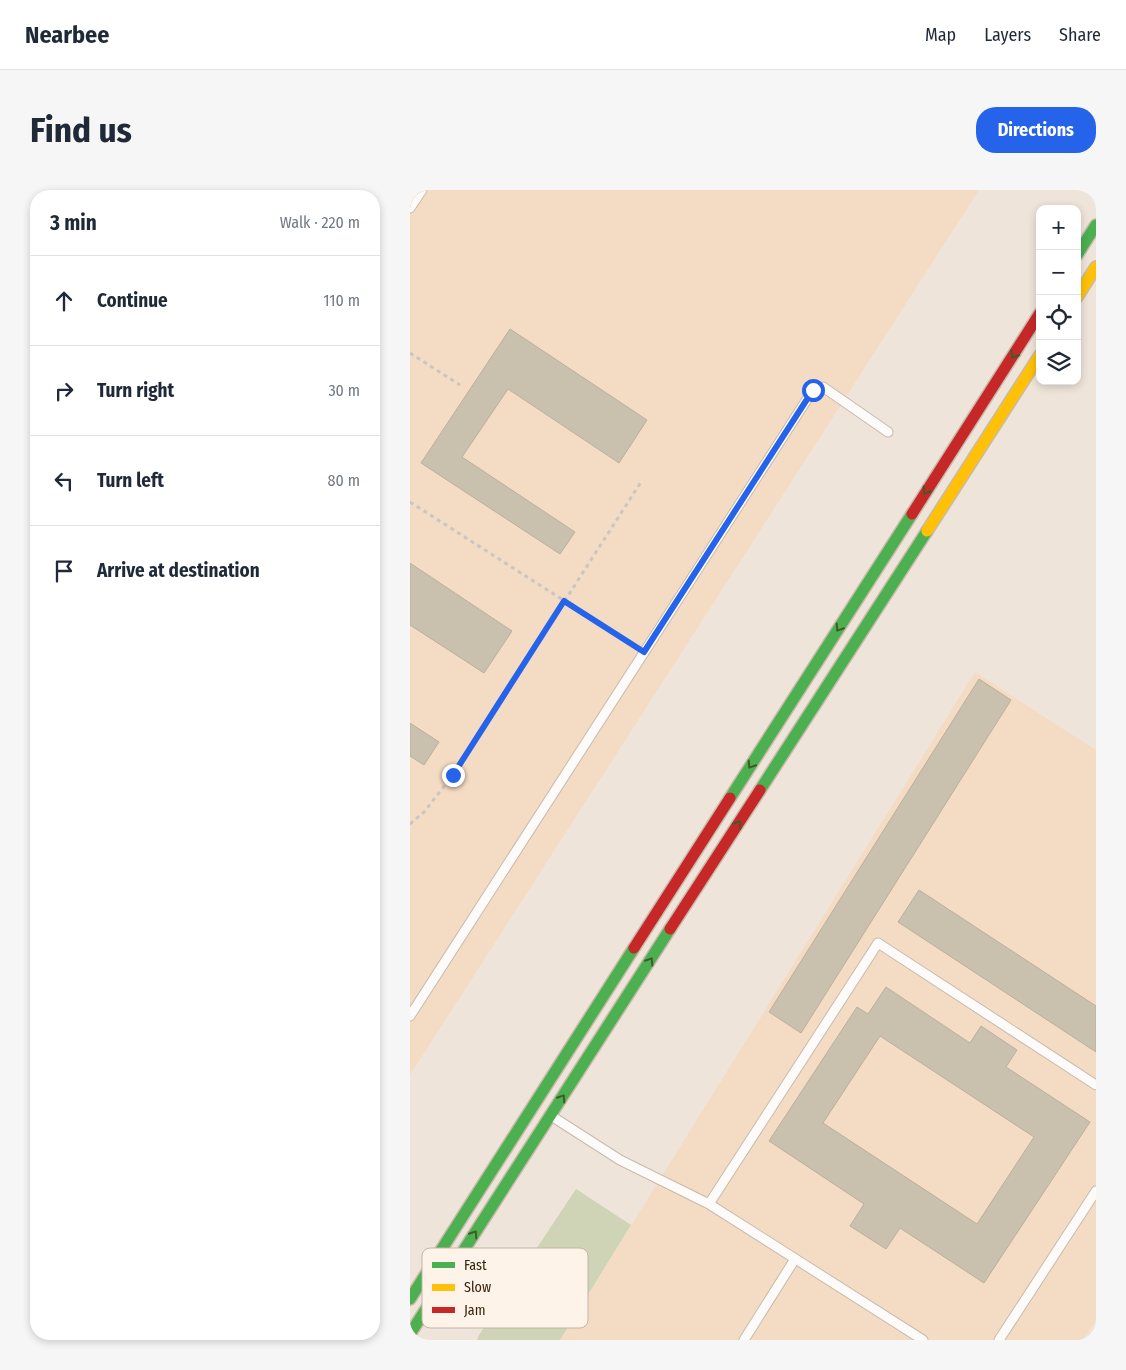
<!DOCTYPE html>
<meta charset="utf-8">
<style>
body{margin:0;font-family:"Fira Sans Condensed",sans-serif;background:#f6f6f7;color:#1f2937}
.controls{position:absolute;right:15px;top:15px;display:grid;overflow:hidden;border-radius:10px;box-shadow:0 2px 8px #0003}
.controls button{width:45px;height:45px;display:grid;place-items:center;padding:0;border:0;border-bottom:1px solid #e0e1e3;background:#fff;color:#1f2937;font:25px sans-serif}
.stop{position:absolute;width:15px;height:15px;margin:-11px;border:4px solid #2563eb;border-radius:50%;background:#fff}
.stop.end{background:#2563eb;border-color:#fff;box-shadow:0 1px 5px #0008}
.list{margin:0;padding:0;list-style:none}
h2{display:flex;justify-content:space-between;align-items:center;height:65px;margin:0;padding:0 20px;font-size:21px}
h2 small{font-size:16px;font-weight:400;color:#747a83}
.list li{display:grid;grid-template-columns:32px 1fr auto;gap:15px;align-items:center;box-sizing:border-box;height:90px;padding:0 20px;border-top:1px solid #e0e1e3}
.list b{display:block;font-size:19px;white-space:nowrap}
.list em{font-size:16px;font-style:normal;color:#747a83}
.icon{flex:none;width:28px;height:28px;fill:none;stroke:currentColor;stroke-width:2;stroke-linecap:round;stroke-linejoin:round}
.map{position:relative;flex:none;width:686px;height:1150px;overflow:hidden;border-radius:20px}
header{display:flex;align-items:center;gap:30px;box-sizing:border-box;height:70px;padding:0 25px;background:#fff;border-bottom:1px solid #e0e1e3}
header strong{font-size:24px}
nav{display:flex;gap:28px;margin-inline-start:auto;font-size:18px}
.intro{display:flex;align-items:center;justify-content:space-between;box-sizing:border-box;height:120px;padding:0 30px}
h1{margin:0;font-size:35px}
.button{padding:12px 22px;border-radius:20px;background:#2563eb;color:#fff;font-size:18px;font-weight:700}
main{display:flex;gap:30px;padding:0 30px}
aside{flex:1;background:#fff;border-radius:20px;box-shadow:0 2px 8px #0003}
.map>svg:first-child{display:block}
.built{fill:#f4dcc4}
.green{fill:#ced4b5}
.building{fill:#cac0ae;stroke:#baaf9e;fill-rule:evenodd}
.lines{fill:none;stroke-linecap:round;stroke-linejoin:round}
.lane-casing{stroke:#c8baab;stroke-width:11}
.fast-casing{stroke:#c8baab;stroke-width:14}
.slow-casing{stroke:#c8baab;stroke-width:14}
.jam-casing{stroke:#c8baab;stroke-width:14}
.path{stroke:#cbc5c0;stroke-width:3;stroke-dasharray:4 4;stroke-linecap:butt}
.lane{stroke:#fdfbf9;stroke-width:9}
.fast{stroke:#4caf50;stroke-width:11}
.slow{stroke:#ffc107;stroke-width:11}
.jam{stroke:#c62828;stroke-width:11}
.oneway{stroke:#3f5b28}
.route{stroke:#2563eb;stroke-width:6}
.key{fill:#fef3e9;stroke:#c2b5a7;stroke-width:1}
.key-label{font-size:14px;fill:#37230e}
</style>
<header>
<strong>Nearbee</strong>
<nav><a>Map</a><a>Layers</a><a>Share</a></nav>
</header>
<div class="intro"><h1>Find us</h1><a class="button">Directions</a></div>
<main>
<aside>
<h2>3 min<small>Walk · 220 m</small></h2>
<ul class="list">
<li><svg class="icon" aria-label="ahead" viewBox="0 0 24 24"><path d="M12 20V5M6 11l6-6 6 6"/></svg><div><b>Continue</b></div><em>110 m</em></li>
<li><svg class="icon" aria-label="right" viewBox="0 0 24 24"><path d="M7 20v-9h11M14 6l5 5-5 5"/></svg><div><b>Turn right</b></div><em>30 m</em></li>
<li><svg class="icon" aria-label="left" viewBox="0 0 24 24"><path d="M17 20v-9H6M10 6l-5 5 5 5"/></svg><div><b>Turn left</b></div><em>80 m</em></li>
<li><svg class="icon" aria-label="arrive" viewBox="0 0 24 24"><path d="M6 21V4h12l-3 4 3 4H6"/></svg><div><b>Arrive at destination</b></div></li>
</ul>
</aside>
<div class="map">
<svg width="686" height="1150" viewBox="0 0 686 1150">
<rect width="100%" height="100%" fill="#efe4d9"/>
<!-- built -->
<path class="built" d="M0 0H569L0 885Z
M565 482 686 560V1131L673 1150H150Z"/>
<!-- green -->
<path class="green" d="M166 999 221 1035 150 1150H67L69 1145Z"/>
<!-- building -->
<path class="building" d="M100 139 237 230 209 273 98 199 52 267 165 342 150 364 11 273Z
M0 373 102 441 74 483 0 435Z
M569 489 601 510 391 843 359 822Z
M0 533 29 552 14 575 0 566Z
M509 700 686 816V862L488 732Z
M476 797 560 853 571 836 607 860 596 877 680 932 574 1093 490 1038 476 1059 440 1036 454 1014 359 951 447 817 458 824ZM470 846 624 947 567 1034 413 933Z"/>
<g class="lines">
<defs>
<path id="lane" d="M0 18 12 0
M0 826 403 200 413 197 478 242
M143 927 210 970 299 1014 513 1150
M299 1014 468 753 686 895
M334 1150 385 1069
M589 1150 686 1001"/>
<path id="fast" d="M667 65 686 35
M350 600 517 341
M320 608 502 324
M0 1109 224 758
M0 1144 260 739"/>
<path id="slow" d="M667 107 686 77
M517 341 630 165"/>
<path id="jam" d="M502 324 630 123
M260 739 350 600
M224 758 320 608"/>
</defs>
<!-- lane casing -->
<use href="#lane" class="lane-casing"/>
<!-- fast casing -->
<use href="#fast" class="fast-casing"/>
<!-- slow casing -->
<use href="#slow" class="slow-casing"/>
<!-- jam casing -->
<use href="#jam" class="jam-casing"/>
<!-- path -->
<path class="path" d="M0 163 50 195
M0 312 225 456
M0 634 14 622 43 585 231 292"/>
<!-- lane -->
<use href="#lane" class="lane"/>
<!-- fast -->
<use href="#fast" class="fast"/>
<!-- slow -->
<use href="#slow" class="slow"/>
<!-- jam -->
<use href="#jam" class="jam"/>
</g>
<!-- one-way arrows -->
<defs><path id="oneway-chevron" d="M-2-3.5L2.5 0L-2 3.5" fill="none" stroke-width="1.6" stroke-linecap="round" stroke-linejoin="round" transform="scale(1.25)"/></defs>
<g class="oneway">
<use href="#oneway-chevron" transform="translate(604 165) rotate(123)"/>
<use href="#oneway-chevron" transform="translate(516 301) rotate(123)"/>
<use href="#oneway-chevron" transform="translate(429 438) rotate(123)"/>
<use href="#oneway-chevron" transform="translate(341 575) rotate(123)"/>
<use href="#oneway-chevron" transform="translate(328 634) rotate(-57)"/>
<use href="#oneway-chevron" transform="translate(240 771) rotate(-57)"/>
<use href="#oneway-chevron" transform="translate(152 908) rotate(-57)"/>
<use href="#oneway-chevron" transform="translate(64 1044) rotate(-57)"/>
</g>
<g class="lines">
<!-- route -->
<path class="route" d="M43 585 154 411 234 462 403 200"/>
</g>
<!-- legend -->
<rect x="12" y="1058" width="166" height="80" rx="8" class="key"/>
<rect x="22" y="1072" width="23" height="6" fill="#4caf50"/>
<rect x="22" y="1094" width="23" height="7" fill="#ffc107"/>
<rect x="22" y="1117" width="23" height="6" fill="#c62828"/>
<g class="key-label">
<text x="54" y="1080">Fast</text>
<text x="54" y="1102">Slow</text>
<text x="54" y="1125">Jam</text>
</g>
</svg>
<div class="controls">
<button>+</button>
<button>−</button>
<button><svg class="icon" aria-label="locate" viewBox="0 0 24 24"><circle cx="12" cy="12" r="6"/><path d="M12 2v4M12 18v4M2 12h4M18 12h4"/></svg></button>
<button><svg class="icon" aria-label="layers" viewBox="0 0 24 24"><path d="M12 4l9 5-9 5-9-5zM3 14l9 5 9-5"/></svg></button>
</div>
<div class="stop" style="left:403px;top:200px"></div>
<div class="stop end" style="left:43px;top:585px"></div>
</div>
</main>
